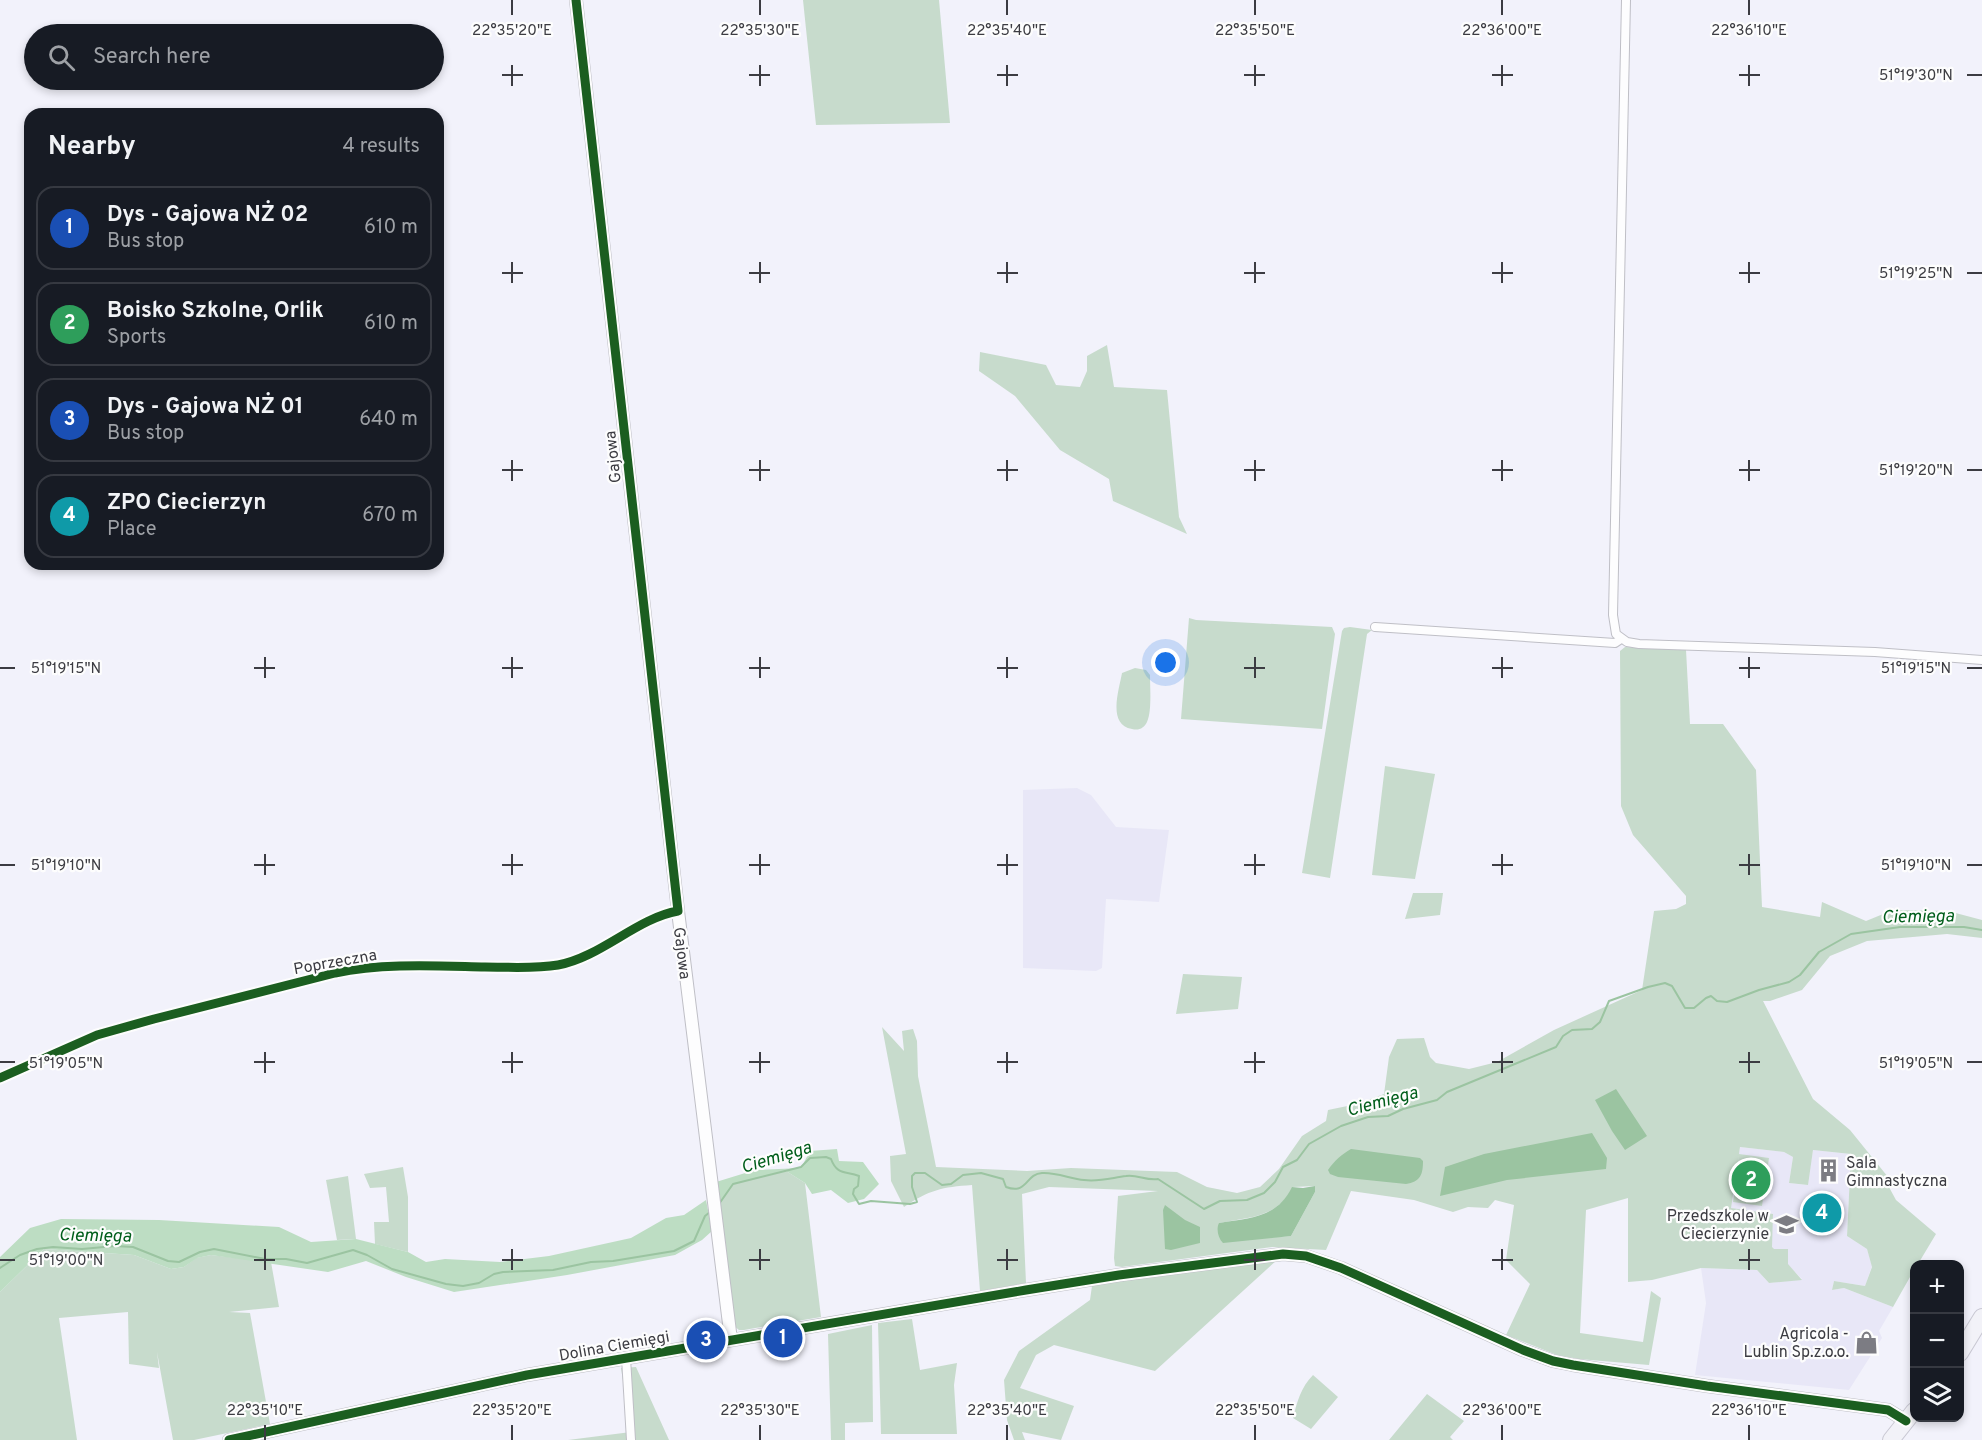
<!DOCTYPE html>
<meta charset="utf-8">
<style>
body{margin:0;font-family:Overpass,sans-serif;background:#242831;color:#f1f3f6}
.controls{position:absolute;right:18px;bottom:18px;display:grid;overflow:hidden;border-radius:12px;box-shadow:0 3px 9px #0003}
.controls button{width:54px;height:54px;display:grid;place-items:center;padding:0;border:0;border-bottom:2px solid #363941;background:#171b24;color:#f1f3f6;font:30px sans-serif}
.you{position:absolute;left:1166px;top:663px;width:21px;height:21px;margin:-15px;border:4px solid #fff;border-radius:50%;background:#1a73e8;box-shadow:0 0 0 9px #1a73e833}
.badge{display:grid;place-items:center;width:39px;height:39px;border-radius:50%;background:#7c7c83;color:#fff;font-size:20px;font-weight:700}
.pin{position:absolute;translate:-50% -50%;border:3px solid #fff;box-shadow:0 2px 6px #0006}
.list{margin:0;padding:0;list-style:none}
h2{display:flex;justify-content:space-between;align-items:center;height:78px;margin:0;padding:0 24px;font-size:26px}
h2 small{font-size:20px;font-weight:400;color:#9ea1a6}
.list li{display:grid;grid-template-columns:39px 1fr auto;gap:18px;align-items:center;box-sizing:border-box;height:84px;margin:0 12px 12px;padding:0 12px;border:2px solid #363941;border-radius:18px}
.list b{display:block;font-size:22px;white-space:nowrap}
.list p{margin:0;font-size:20px;white-space:nowrap;color:#9ea1a6}
.list em{font-size:20px;font-style:normal;color:#9ea1a6}
.icon{flex:none;width:33px;height:33px;fill:none;stroke:currentColor;stroke-width:2;stroke-linecap:round;stroke-linejoin:round}
.map{position:relative;flex:none;width:1982px;height:1440px;overflow:hidden}
.search{position:absolute;background:#171b24;box-shadow:0 3px 9px #0003;left:24px;top:24px;width:420px;height:66px;display:flex;align-items:center;gap:15px;box-sizing:border-box;padding:0 21px;border-radius:33px;color:#9ea1a6;font-size:22px}
.panel{position:absolute;background:#171b24;box-shadow:0 3px 9px #0003;left:24px;top:108px;width:420px;height:462px;border-radius:18px}
.map>svg:first-child{display:block}
.built{fill:#e8e7f7}
.green{fill:#c7dbcc;fill-rule:evenodd}
.forest{fill:#bdddc3}
.water{fill:#9bc4a1}
.lines{fill:none;stroke-linecap:round;stroke-linejoin:round}
.stream{stroke:#9bc4a1;stroke-width:2}
.street-casing{stroke:#bfbfc6;stroke-width:10}
.secondary-casing{stroke:#bfbfc6;stroke-width:14}
.highway-casing{stroke:#c9c8d3;stroke-width:18}
.street{stroke:#fdfdfe;stroke-width:8}
.secondary{stroke:#fdfdfe;stroke-width:12}
.highway{stroke:#f2f2f8;stroke-width:16}
.cycleway-casing{stroke:#fdfdfd;stroke-width:13}
.cycleway{stroke:#1b5e20;stroke-width:9}
.ticks{fill:none;stroke:#3c3c42;stroke-width:2}
.labels{text-anchor:middle;stroke-width:4.5;stroke-linejoin:round;paint-order:stroke}
.street-label{font-size:16px;fill:#3c3c42;stroke:#fdfdfd}
.poi-label{font-size:16px;fill:#3c3c42;stroke:#fdfdfd;text-anchor:end}
.water-label{font-size:18px;font-style:italic;fill:#015e1b;stroke:#fdfdfd}
.ticks-label{font-size:15px;text-anchor:middle;fill:#3c3c42;stroke:#fdfdfd;stroke-width:4.5;stroke-linejoin:round;paint-order:stroke}
</style>
<div class="map">
<svg width="1982" height="1440" viewBox="0 0 1982 1440">
<rect width="100%" height="100%" fill="#f2f2fb"/>
<!-- built -->
<path class="built" d="M1077 788 1091 795 1116 827 1169 830 1159 902 1106 899 1102 968 1096 971 1023 968V790Z
M1740 1147 1784 1152 1793 1157 1789 1183 1807 1185 1813 1150 1851 1154 1847 1236 1867 1249 1872 1266 1865 1286 1834 1281 1832 1290 1844 1288 1893 1307 1879 1331 1882 1338 1849 1390 1695 1375 1706 1303 1701 1268 1757 1270 1769 1283 1802 1279 1730 1208Z"/>
<!-- green -->
<path class="green" d="M803 0H939L950 123 816 125Z
M1107 345 1114 387 1167 390 1179 517 1187 534 1113 501 1109 479 1060 450 1015 396 979 371 980 352 1046 365 1056 385 1080 387 1087 371V356Z
M1189 618 1196 620 1332 627 1335 634 1322 729 1181 719Z
M1350 627 1372 630 1367 634 1330 878 1302 873 1342 631 1344 628Z
M1625 647 1686 650 1690 724H1723L1756 770 1762 907 1820 917 1822 902 1866 921 1893 910 1948 911 1982 920V938L1947 934 1867 941 1830 956 1802 990 1770 1001H1763L1813 1099 1850 1130 1888 1177 1890 1189 1896 1200 1936 1234 1918 1264H1914V1270L1893 1307 1844 1288 1832 1290 1834 1281 1865 1286 1872 1267 1867 1249 1847 1236 1851 1154 1813 1150 1808 1185 1789 1183 1793 1157 1784 1152 1740 1147 1739 1154 1769 1158 1762 1206 1733 1202 1739 1155 1731 1208 1773 1214 1772 1247 1774 1249H1788V1264L1802 1280 1769 1283 1757 1270 1701 1268 1652 1280 1628 1282V1198L1586 1210 1580 1333 1643 1342 1651 1291 1661 1298 1649 1365 1579 1359 1557 1355 1506 1335 1530 1284 1506 1260 1514 1205 1495 1200 1488 1208 1468 1207 1453 1212 1414 1200 1351 1191 1326 1250 1272 1247 1122 1267 1115 1266 1114 1258 1118 1196 1158 1191 1049 1187 1022 1194 1026 1283 980 1291 972 1185C942 1187 929 1190 904 1207L891 1181 890 1156 906 1154 882 1027 904 1051 902 1031 913 1029 917 1041 918 1076 936 1167 1027 1171 1071 1168 1177 1172 1207 1187 1237 1193 1260 1187 1279 1169 1302 1136 1326 1121 1328 1110 1357 1104 1384 1094 1389 1057 1397 1039 1424 1038 1430 1057 1436 1063 1469 1069 1497 1062 1554 1030 1642 990 1654 911 1676 909 1686 904V896L1633 835 1621 806 1620 651ZM1315 1186V1192L1291 1236 1265 1238 1219 1223C1250 1217 1277 1218 1293 1187Z
M1135 668 1146 670 1150 675C1150 687 1152 711 1147 722 1144 728 1139 731 1132 729 1107 725 1119 690 1122 673Z
M1385 766 1435 774 1415 879 1372 875Z
M1413 893H1443L1440 915 1405 919Z
M1183 974 1242 977 1238 1009 1176 1014Z
M403 1167 408 1197V1252L375 1244 374 1222H389L386 1187 370 1188 364 1174Z
M786 1171 805 1183 821 1317 744 1330H739L733 1325 720 1203 733 1184Z
M348 1176 356 1239 337 1240 326 1180Z
M44 1249 134 1255 171 1269 184 1267 196 1258 211 1255 271 1262 279 1307 229 1312 250 1313 270 1424 194 1440H173L157 1352 159 1368 129 1364 128 1312 59 1318 77 1440H0V1292Z
M1277 1260 1155 1371 1054 1345 1036 1355 1020 1388 1074 1406 1061 1440 1022 1432 1025 1440H1014L1007 1420 1004 1380 1019 1351 1090 1300 1092 1286 1113 1281Z
M912 1319 920 1370 957 1363 954 1385 957 1434H881L878 1323Z
M872 1325 873 1422 845 1423V1440H831L828 1334Z
M636 1367 669 1440H568L631 1432 621 1368Z
M1313 1375 1338 1397 1311 1429 1293 1418C1297 1402 1301 1387 1313 1375Z
M1427 1394 1464 1421 1450 1437 1453 1440H1389Z"/>
<!-- forest -->
<path class="forest" d="M837 1149 839 1161 863 1162 879 1184 864 1199 848 1203 831 1190 812 1194 805 1183 786 1171 733 1184 720 1203 716 1182 755 1170 801 1168 810 1151Z
M706 1200 712 1231 702 1240 675 1255 567 1275 454 1292 406 1277 366 1261 328 1272 211 1255 197 1258 184 1267 171 1269 134 1255 44 1249 0 1292V1257L30 1228 61 1219 159 1220 279 1227 311 1242 356 1239 408 1252 426 1262 445 1259 500 1262 549 1256 631 1238 666 1218 684 1215Z"/>
<!-- water -->
<path class="water" d="M1616 1089 1647 1136 1625 1150 1612 1131 1595 1100Z
M1592 1133 1607 1158 1606 1169 1507 1180 1440 1196 1445 1167 1484 1154Z
M1351 1149 1420 1158 1423 1161C1423 1175 1420 1182 1406 1184L1338 1177 1330 1174 1328 1170C1334 1161 1342 1154 1351 1149Z
M1315 1186V1192L1291 1236 1223 1243C1218 1238 1216 1229 1219 1223 1250 1218 1277 1218 1292 1187L1303 1188Z
M1165 1205 1185 1220 1200 1227V1243L1171 1250 1165 1249 1163 1210Z"/>
<g class="lines">
<!-- stream -->
<path class="stream" d="M719 1204 733 1184 801 1167 810 1158 826 1157 831 1159C837 1175 845 1171 859 1176L858 1186 854 1189 853 1194 859 1204 871 1201 910 1204 917 1202 912 1187V1176L915 1173H925L942 1185 951 1184 963 1175 981 1173 1003 1179 1006 1187C1028 1195 1025 1174 1042 1173 1056 1172 1071 1179 1084 1180 1099 1182 1111 1178 1126 1176 1137 1174 1146 1181 1158 1179L1204 1209 1220 1201 1247 1200 1264 1193 1275 1182 1283 1167 1297 1160 1309 1144 1341 1126 1368 1117 1388 1116 1403 1109 1437 1100 1447 1092 1556 1047 1563 1036 1572 1030 1592 1029 1600 1022 1609 1001 1648 987 1665 983 1672 986 1685 1008H1694L1706 998 1711 996 1717 1001 1727 1002 1759 990 1789 982 1800 975 1819 952 1851 934 1900 927H1964L1982 930
M0 1268 20 1255 37 1249 53 1247 82 1249 115 1246 133 1247 168 1261 179 1262 200 1252 214 1249 265 1259H286L307 1263 353 1250 367 1255 392 1269 446 1284 463 1286 479 1283 494 1274 503 1272 553 1270 591 1262 613 1261 674 1251 694 1241 705 1216 710 1212"/>
<defs>
<path id="street" d="M1626 0 1613 615 1616 634 1627 642 1639 644 1875 652 1982 660
M1375 627 1615 643 1621 639
M0 1078 97 1035 154 1019 335 973C384 963 435 966 485 967 509 967 534 969 558 965 601 957 637 918 678 911
M626 1358 631 1440"/>
<path id="secondary" d="M576 0 678 911 731 1340
M229 1440 527 1375 1026 1290 1119 1275 1283 1254 1306 1256 1341 1268 1523 1350 1553 1361 1573 1365 1707 1386 1888 1410 1906 1421"/>
<path id="highway" d="M1960 1353 1982 1317
M1891 1440 1914 1411"/>
</defs>
<!-- street casing -->
<use href="#street" class="street-casing"/>
<!-- secondary casing -->
<use href="#secondary" class="secondary-casing"/>
<!-- highway casing -->
<use href="#highway" class="highway-casing"/>
<!-- street -->
<use href="#street" class="street"/>
<!-- secondary -->
<use href="#secondary" class="secondary"/>
<!-- highway -->
<use href="#highway" class="highway"/>
<defs>
<path id="cycleway" d="M0 1078 97 1035 154 1019 335 973C384 963 435 966 485 967 509 967 534 969 558 965 601 957 637 918 678 911L576 0
M229 1440 527 1375 1026 1290 1119 1275 1283 1254 1306 1256 1341 1268 1523 1350 1553 1361 1573 1365 1707 1386 1888 1410 1906 1421"/>
</defs>
<!-- cycleway casing -->
<use href="#cycleway" class="cycleway-casing"/>
<!-- cycleway -->
<use href="#cycleway" class="cycleway"/>
</g>
<!-- ticks -->
<path class="ticks" d="M512 0V15M760 0V15M1007 0V15M1255 0V15M1502 0V15M1749 0V15M512 65V86M760 65V86M1007 65V86M1255 65V86M1502 65V86M1749 65V86M502 75H523M749 75H770M997 75H1018M1244 75H1265M1492 75H1513M1739 75H1760M1967 75H1982M512 262V283M760 262V283M1007 262V283M1255 262V283M1502 262V283M1749 262V283M502 273H523M749 273H770M997 273H1018M1244 273H1265M1492 273H1513M1739 273H1760M1967 273H1982M512 460V481M760 460V481M1007 460V481M1255 460V481M1502 460V481M1749 460V481M502 470H523M749 470H770M997 470H1018M1244 470H1265M1492 470H1513M1739 470H1760M1967 470H1982M265 657V678M512 657V678M760 657V678M1007 657V678M1255 657V678M1502 657V678M1749 657V678M0 668H15M254 668H275M502 668H523M749 668H770M997 668H1018M1244 668H1265M1492 668H1513M1739 668H1760M1967 668H1982M265 854V875M512 854V875M760 854V875M1007 854V875M1255 854V875M1502 854V875M1749 854V875M0 865H15M254 865H275M502 865H523M749 865H770M997 865H1018M1244 865H1265M1492 865H1513M1739 865H1760M1967 865H1982M265 1052V1073M512 1052V1073M760 1052V1073M1007 1052V1073M1255 1052V1073M1502 1052V1073M1749 1052V1073M0 1062H15M254 1062H275M502 1062H523M749 1062H770M997 1062H1018M1244 1062H1265M1492 1062H1513M1739 1062H1760M1967 1062H1982M265 1249V1270M512 1249V1270M760 1249V1270M1007 1249V1270M1255 1249V1270M1502 1249V1270M1749 1249V1270M0 1260H15M254 1260H275M502 1260H523M749 1260H770M997 1260H1018M1244 1260H1265M1492 1260H1513M1739 1260H1760M265 1425V1440M512 1425V1440M760 1425V1440M1007 1425V1440M1255 1425V1440M1502 1425V1440M1749 1425V1440"/>
<!-- icons -->
<defs>
<symbol id="building-bare" viewBox="-9 -9 18 18"><path d="M-4-6H4V6H1V3H-1V6H-4ZM-2.5-4.3h1.7v1.8h-1.7ZM.8-4.3h1.7v1.8H.8ZM-2.5-1h1.7V.8h-1.7ZM.8-1h1.7V.8H.8Z" fill="#7c7c83" stroke="#fdfdfd" stroke-width="2.5" paint-order="stroke"/></symbol>
<symbol id="school-bare" viewBox="-9 -9 18 18"><path d="M0-5L7-2L0 1L-7-2ZM-4 1L0 2.5L4 1V4Q0 6-4 4Z" fill="#7c7c83" stroke="#fdfdfd" stroke-width="2.5" paint-order="stroke"/></symbol>
<symbol id="shop-bare" viewBox="-9 -9 18 18"><path d="M-5-2.5h2.3a2.7 3.5 0 0 1 5.4 0H5L5.5 6h-11ZM-1.5-2.5h3a1.5 2.3 0 0 0-3 0Z" fill="#7c7c83" stroke="#fdfdfd" stroke-width="2.5" paint-order="stroke"/></symbol>
</defs>
<g fill-rule="evenodd">
<use href="#building-bare" x="1812" y="1154" width="33" height="33"/>
<use href="#school-bare" x="1770" y="1208" width="33" height="33"/>
<use href="#shop-bare" x="1850" y="1326" width="33" height="33"/>
</g>
<g class="labels">
<!-- street labels -->
<g class="street-label">
<text transform="translate(612 457) rotate(-96)" y="6">Gajowa</text>
<text transform="translate(683 953) rotate(83)" y="6">Gajowa</text>
<text transform="translate(335 961) rotate(-10)" y="6">Poprzeczna</text>
<text transform="translate(614 1345) rotate(-10)" y="6">Dolina Ciemięgi</text>
</g>
<!-- poi labels -->
<g class="poi-label">
<text x="1846" y="1168" text-anchor="start">Sala<tspan x="1846" dy="18">Gimnastyczna</tspan></text>
<text x="1769" y="1221">Przedszkole w<tspan x="1769" dy="18">Ciecierzynie</tspan></text>
<text x="1849" y="1339">Agricola -<tspan x="1849" dy="18">Lublin Sp.z.o.o.</tspan></text>
</g>
<!-- water labels -->
<g class="water-label">
<text transform="translate(1918 916) rotate(-1)" y="6">Ciemięga</text>
<text transform="translate(1382 1101) rotate(-15)" y="6">Ciemięga</text>
<text transform="translate(776 1157) rotate(-17)" y="6">Ciemięga</text>
<text transform="translate(95 1235) rotate(1)" y="6">Ciemięga</text>
</g>
</g>
<g class="ticks-label">
<text x="512" y="35">22°35'20"E</text>
<text x="760" y="35">22°35'30"E</text>
<text x="1007" y="35">22°35'40"E</text>
<text x="1255" y="35">22°35'50"E</text>
<text x="1502" y="35">22°36'00"E</text>
<text x="1749" y="35">22°36'10"E</text>
<text x="1916" y="80">51°19'30"N</text>
<text x="1916" y="278">51°19'25"N</text>
<text x="1916" y="475">51°19'20"N</text>
<text x="66" y="673">51°19'15"N</text>
<text x="1916" y="673">51°19'15"N</text>
<text x="66" y="870">51°19'10"N</text>
<text x="1916" y="870">51°19'10"N</text>
<text x="66" y="1068">51°19'05"N</text>
<text x="1916" y="1068">51°19'05"N</text>
<text x="66" y="1265">51°19'00"N</text>
<text x="265" y="1415">22°35'10"E</text>
<text x="512" y="1415">22°35'20"E</text>
<text x="760" y="1415">22°35'30"E</text>
<text x="1007" y="1415">22°35'40"E</text>
<text x="1255" y="1415">22°35'50"E</text>
<text x="1502" y="1415">22°36'00"E</text>
<text x="1749" y="1415">22°36'10"E</text>
</g>
</svg>
<div class="controls">
<button>+</button>
<button>−</button>
<button><svg class="icon" aria-label="layers" viewBox="0 0 24 24"><path d="M12 4l9 5-9 5-9-5zM3 14l9 5 9-5"/></svg></button>
</div>
<div class="you"></div>
<div class="pin badge" style="left:783px;top:1338px;background:#1a4fb4">1</div>
<div class="pin badge" style="left:1751px;top:1180px;background:#2e9e5b">2</div>
<div class="pin badge" style="left:706px;top:1340px;background:#1a4fb4">3</div>
<div class="pin badge" style="left:1822px;top:1213px;background:#0f9aa8">4</div>
<div class="search"><svg class="icon" aria-label="search" viewBox="0 0 24 24"><circle cx="10" cy="10" r="6"/><path d="M15 15l6 6"/></svg>Search here</div>
<section class="panel">
<h2>Nearby<small>4 results</small></h2>
<ul class="list">
<li><span class="badge" style="background:#1a4fb4">1</span><div><b>Dys - Gajowa NŻ 02</b><p>Bus stop</p></div><em>610 m</em></li>
<li><span class="badge" style="background:#2e9e5b">2</span><div><b>Boisko Szkolne, Orlik</b><p>Sports</p></div><em>610 m</em></li>
<li><span class="badge" style="background:#1a4fb4">3</span><div><b>Dys - Gajowa NŻ 01</b><p>Bus stop</p></div><em>640 m</em></li>
<li><span class="badge" style="background:#0f9aa8">4</span><div><b>ZPO Ciecierzyn</b><p>Place</p></div><em>670 m</em></li>
</ul>
</section>
</div>
